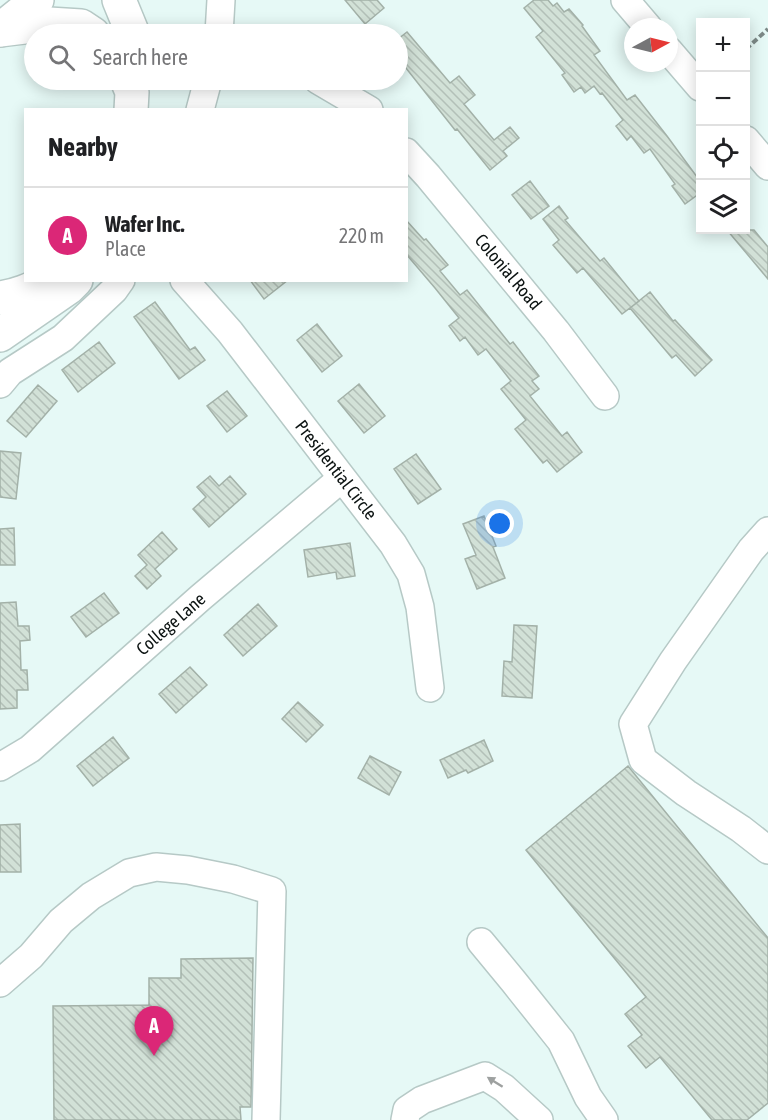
<!DOCTYPE html>
<meta charset="utf-8">
<style>
body{margin:0;font-family:"Asap Condensed",sans-serif;background:#f2f2f2;color:#202124}
.controls{position:absolute;right:18px;top:18px;display:grid;overflow:hidden;border-radius:0px;box-shadow:0 3px 15px #0003}
.controls button{width:54px;height:54px;display:grid;place-items:center;padding:0;border:0;border-bottom:2px solid #e0e0e0;background:#fff;color:#202124;font:30px sans-serif}
.compass{position:absolute;left:624px;top:18px;width:54px;height:54px;border-radius:50%;background:#fff;box-shadow:0 3px 15px #0003;rotate:83deg}
.you{position:absolute;left:500px;top:524px;width:21px;height:21px;margin:-15px;border:4px solid #fff;border-radius:50%;background:#1a73e8;box-shadow:0 0 0 9px #1a73e833}
.badge{display:grid;place-items:center;width:39px;height:39px;border-radius:50%;background:#db2777;color:#fff;font-size:20px;font-weight:700}
.pin{position:absolute;translate:-50% -50px;filter:drop-shadow(0 2px 3px #0008)}
.pin::after{content:'';position:absolute;top:32px;width:21px;height:18px;background:inherit;clip-path:polygon(0 0,100% 0,50% 100%)}
.list{margin:0;padding:0;list-style:none}
h2{display:flex;justify-content:space-between;align-items:center;height:78px;margin:0;padding:0 24px;font-size:26px}
h2 small{font-size:20px;font-weight:400;color:#757577}
.list li{display:grid;grid-template-columns:39px 1fr auto;gap:18px;align-items:center;box-sizing:border-box;height:96px;padding:0 24px;border-top:2px solid #e0e0e0}
.list b{display:block;font-size:22px;white-space:nowrap}
.list p{margin:0;font-size:20px;white-space:nowrap;color:#757577}
.list em{font-size:20px;font-style:normal;color:#757577}
.icon{flex:none;width:33px;height:33px;fill:none;stroke:currentColor;stroke-width:2;stroke-linecap:round;stroke-linejoin:round}
.map{position:relative;flex:none;width:768px;height:1120px;overflow:hidden}
.search{position:absolute;background:#fff;box-shadow:0 3px 15px #0003;left:24px;top:24px;width:384px;height:66px;display:flex;align-items:center;gap:15px;box-sizing:border-box;padding:0 21px;border-radius:33px;color:#757577;font-size:22px}
.panel{position:absolute;background:#fff;box-shadow:0 3px 15px #0003;left:24px;top:108px;width:384px;height:174px;border-radius:0px}
.map>svg:first-child{display:block}
.building{fill:url(#building-back-hatch);stroke:#a3b1a8;stroke-width:1.5}
.lines{fill:none;stroke-linecap:round;stroke-linejoin:round}
.minor-casing{stroke:#b6c9c6;stroke-width:30}
.major-casing{stroke:#b6c9c6;stroke-width:36}
.highway-casing{stroke:#b6c9c6;stroke-width:36}
.path{stroke:#7c8987;stroke-width:4;stroke-dasharray:6 3;stroke-linecap:butt}
.minor{stroke:#fff;stroke-width:27}
.major{stroke:#fff;stroke-width:33}
.highway{stroke:#fff;stroke-width:33}
.oneway{fill:#9ea1a0}
.labels{text-anchor:middle;stroke-width:4.5;stroke-linejoin:round;paint-order:stroke}
.street-label{font-size:18px;fill:#0c1312;stroke:#fff}
</style>
<div class="map">
<svg width="768" height="1120" viewBox="0 0 768 1120">
<defs>
<pattern id="building-back-hatch" width="6" height="6" patternUnits="userSpaceOnUse" patternTransform="scale(1.5)"><rect width="6" height="6" fill="#d2e1d7"/><path d="M-1 5l2 2M0 0l6 6M5-1l2 2" fill="none" stroke="#b3c0b8"/></pattern>
</defs>
<rect width="100%" height="100%" fill="#e6f9f6"/>
<!-- building -->
<path class="building" d="M345 0H377L384 8 365 24Z
M534 0H548L553 6 557 3 564 12 569 9 583 25 582 26 600 51 594 55 627 100 635 95 667 136 700 181V193L685 204 672 186 675 184 650 149 644 153 631 136 627 140 616 126 623 120 602 93 600 94 594 86 585 93 581 87 574 92 562 75 565 73 536 37 543 31 524 8Z
M407 32 450 83 459 76 475 95 464 104 494 140 510 127 519 138 503 151 507 156 490 170 457 129 455 130 398 58V39Z
M530 181 549 206 531 219 512 195Z
M559 206 568 218 565 220 600 261 604 258 639 301 622 314 583 268 577 273 553 245 559 240 543 219Z
M406 220 424 240 426 239 448 265 440 271 460 295 467 290 510 344 513 342 539 376 532 381 539 389 530 396 562 436 567 432 582 452 557 472 547 460 543 463 515 429 526 420 501 389 511 381 486 349 478 355 465 337 460 341 449 326 459 318 435 288 406 254Z
M727 230H754L768 247V279Z
M250 280H288L264 299Z
M650 292 673 321 675 320 712 360 695 376 676 355 672 358 630 308Z
M155 302 190 350 195 347 205 360 179 379 134 317Z
M317 324 342 356 322 372 297 340Z
M99 342 115 363 78 392 62 370Z
M359 384 385 416 364 433 338 401Z
M38 385 57 401 26 437 7 421Z
M227 391 247 416 227 432 207 406Z
M0 451 21 453 16 499 0 497Z
M416 454 441 489 418 504 394 469Z
M210 476 219 486 230 476 246 494 209 527 193 509 206 497 197 487Z
M484 516 496 546 493 547 505 578 477 589 465 559 476 555 463 524Z
M14 528 15 565H0V529Z
M162 532 177 549 155 569 161 576 147 589 135 576 147 565 138 555Z
M350 543 355 576 337 579 336 572 308 577 304 550Z
M104 593 119 613 86 637 71 617Z
M16 602 18 626H29L30 640 20 641 21 670H27L28 690H17V708L0 709V603Z
M258 604 277 626 243 656 224 635Z
M514 625 537 626 532 698 502 696 504 661 512 662Z
M190 667 207 685 176 713 159 694Z
M298 702 323 725 306 742 282 719Z
M113 737 129 758 93 786 77 766Z
M484 740 493 761 468 773 466 770 448 778 440 760Z
M370 756 401 772 389 795 358 778Z
M628 766 768 938V1103L747 1120H712L660 1057 646 1068 628 1046 642 1035 625 1014 646 997 526 850Z
M20 824 21 872H0V825Z
M253 958 251 1107H240L241 1120H54L53 1006 149 1005V978H181V959Z"/>
<g class="lines">
<defs>
<path id="minor" d="M625 0 648 27
M219 34 221 0
M669 51 700 87
M318 80 369 110
M200 110 208 80
M746 140 768 166
M406 152 428 176 556 331 605 396
M184 280 230 332 393 544 411 574 420 607 430 688
M0 384 10 372 63 338 114 290 121 280
M768 531 751 550 673 661 633 724 643 760 686 793 741 829 768 850
M0 767 30 749 200 598 342 478
M481 942 514 982 561 1041 588 1097 604 1120
M0 983 31 956 61 921 91 896 129 873 156 867 188 870 233 879 272 891 266 1120
M405 1120 407 1110 422 1100 485 1076 504 1088 539 1120"/>
<path id="major" d="M0 30 37 0"/>
<path id="highway" d="M119 0 133 34
M0 30 49 24 81 26 93 34
M127 80 132 92 131 110
M0 298C14 296 34 290 45 280
M0 335 68 288 76 280"/>
</defs>
<!-- minor casing -->
<use href="#minor" class="minor-casing"/>
<!-- major casing -->
<use href="#major" class="major-casing"/>
<!-- highway casing -->
<use href="#highway" class="highway-casing"/>
<!-- path -->
<path class="path" d="M746 49 768 29"/>
<!-- minor -->
<use href="#minor" class="minor"/>
<!-- major -->
<use href="#major" class="major"/>
<!-- highway -->
<use href="#highway" class="highway"/>
</g>
<!-- one-way arrows -->
<defs><path id="oneway-solid" d="M-6-.8H1V-3.2L6.5 0L1 3.2V.8H-6Z" transform="scale(1.5)"/></defs>
<use class="oneway" href="#oneway-solid" transform="translate(495 1082) rotate(-148)"/>
<g class="labels">
<!-- street labels -->
<g class="street-label">
<text transform="translate(508 272) rotate(50)" y="6">Colonial Road</text>
<text transform="translate(336 470) rotate(52)" y="6">Presidential Circle</text>
<text transform="translate(171 624) rotate(-41)" y="6">College Lane</text>
</g>
</g>
</svg>
<div class="controls">
<button>+</button>
<button>−</button>
<button><svg class="icon" aria-label="locate" viewBox="0 0 24 24"><circle cx="12" cy="12" r="6"/><path d="M12 2v4M12 18v4M2 12h4M18 12h4"/></svg></button>
<button><svg class="icon" aria-label="layers" viewBox="0 0 24 24"><path d="M12 4l9 5-9 5-9-5zM3 14l9 5 9-5"/></svg></button>
</div>
<svg class="compass" viewBox="-18 -18 36 36"><path d="M0-13l5 13h-10z" fill="#e53935"/><path d="M0 13l5-13h-10z" fill="#757577"/></svg>
<div class="you"></div>
<div class="pin badge" style="left:154px;top:1056px">A</div>
<div class="search"><svg class="icon" aria-label="search" viewBox="0 0 24 24"><circle cx="10" cy="10" r="6"/><path d="M15 15l6 6"/></svg>Search here</div>
<section class="panel">
<h2>Nearby<small></small></h2>
<ul class="list">
<li><span class="badge">A</span><div><b>Wafer Inc.</b><p>Place</p></div><em>220 m</em></li>
</ul>
</section>
</div>
